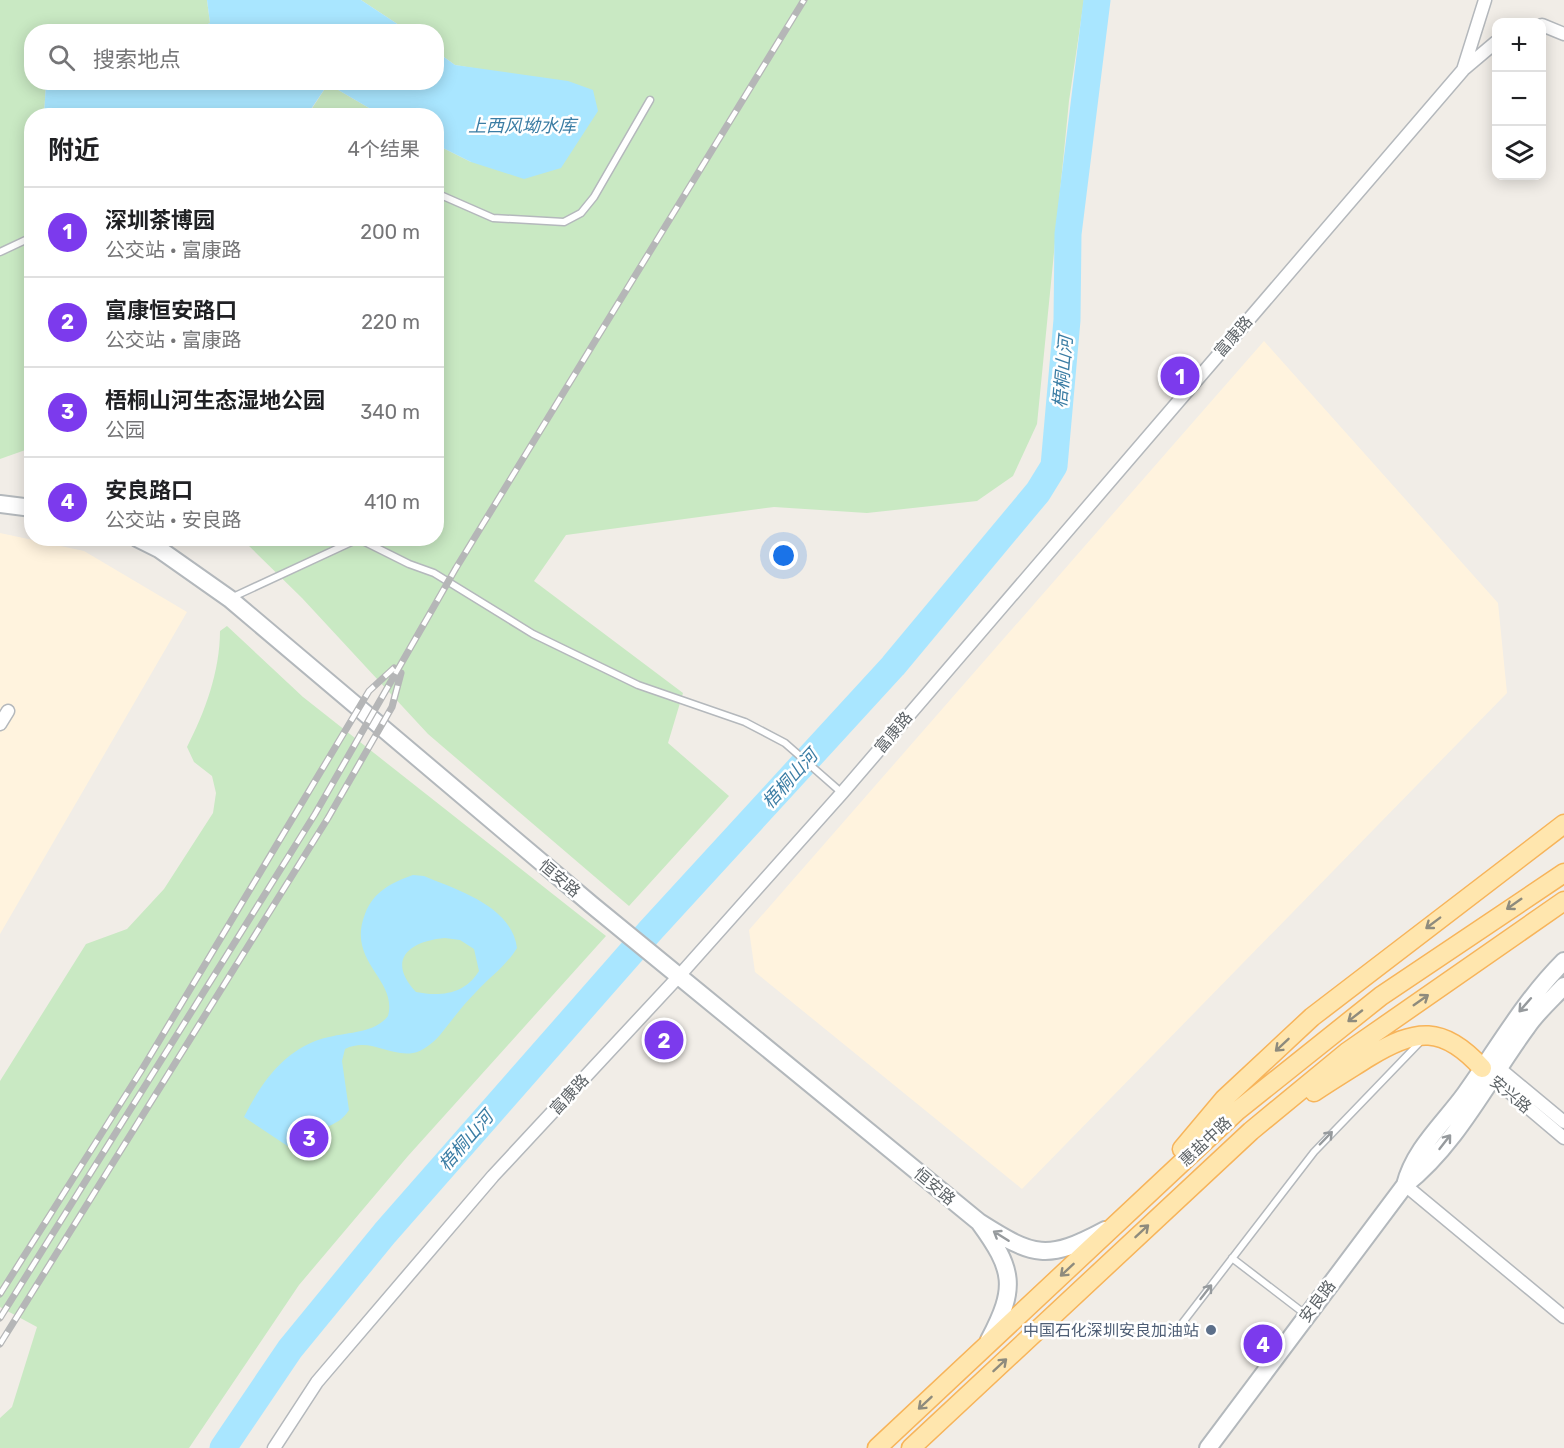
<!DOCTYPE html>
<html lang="zh">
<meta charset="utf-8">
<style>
body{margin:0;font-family:Rubik,"Noto Sans SC",sans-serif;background:#f6f6f6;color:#202124}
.controls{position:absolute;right:18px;top:18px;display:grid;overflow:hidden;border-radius:12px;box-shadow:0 3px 15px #0003}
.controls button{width:54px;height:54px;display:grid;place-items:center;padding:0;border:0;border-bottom:2px solid #e0e0e0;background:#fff;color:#202124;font:30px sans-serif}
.you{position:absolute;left:784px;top:556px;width:21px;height:21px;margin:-15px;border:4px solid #fff;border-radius:50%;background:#1a73e8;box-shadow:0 0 0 9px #1a73e833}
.badge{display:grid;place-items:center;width:39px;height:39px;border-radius:50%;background:#7c3aed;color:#fff;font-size:20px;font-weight:700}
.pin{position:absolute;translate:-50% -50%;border:3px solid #fff;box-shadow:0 2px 6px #0006}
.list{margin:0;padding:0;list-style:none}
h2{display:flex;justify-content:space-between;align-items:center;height:78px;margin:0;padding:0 24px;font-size:26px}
h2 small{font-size:20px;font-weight:400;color:#757577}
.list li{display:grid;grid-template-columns:39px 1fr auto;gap:18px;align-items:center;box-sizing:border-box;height:90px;padding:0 24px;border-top:2px solid #e0e0e0}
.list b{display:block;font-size:22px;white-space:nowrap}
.list p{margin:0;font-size:20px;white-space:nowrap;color:#757577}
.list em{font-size:20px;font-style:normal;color:#757577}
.icon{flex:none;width:33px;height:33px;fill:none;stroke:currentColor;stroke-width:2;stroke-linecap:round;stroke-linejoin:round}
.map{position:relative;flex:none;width:1564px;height:1448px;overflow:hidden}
.search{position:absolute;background:#fff;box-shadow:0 3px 15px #0003;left:24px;top:24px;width:420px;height:66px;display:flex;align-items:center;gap:15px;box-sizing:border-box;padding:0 21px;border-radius:24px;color:#757577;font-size:22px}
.panel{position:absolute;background:#fff;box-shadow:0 3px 15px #0003;left:24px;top:108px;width:420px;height:438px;border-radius:24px}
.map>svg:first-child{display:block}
.commercial{fill:#fff3de}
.green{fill:#c9e9c3}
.water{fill:#a9e6ff;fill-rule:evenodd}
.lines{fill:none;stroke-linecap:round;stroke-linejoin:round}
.river{stroke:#a9e6ff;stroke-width:27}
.lane-casing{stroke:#b4b8bc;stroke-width:9}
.street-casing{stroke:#b4b8bc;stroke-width:15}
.secondary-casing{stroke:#b3b8bc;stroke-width:20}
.primary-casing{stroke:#f7b45a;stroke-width:21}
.lane{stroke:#fff;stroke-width:6}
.street{stroke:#fff;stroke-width:12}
.secondary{stroke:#fff;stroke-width:16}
.primary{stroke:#ffe6ae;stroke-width:18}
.rail-casing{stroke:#b5b6b7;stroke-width:7}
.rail{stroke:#fff;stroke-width:4.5;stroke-dasharray:14;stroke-linecap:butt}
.oneway{stroke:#8e8b7d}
.oneway2{stroke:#969a9d}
.service-dot{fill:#5c6f8a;stroke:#fff;stroke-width:2}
.labels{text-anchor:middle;stroke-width:5;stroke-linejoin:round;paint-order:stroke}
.street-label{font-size:16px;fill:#5e6468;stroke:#fff}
.service-label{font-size:16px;fill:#4e5e75;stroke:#fff;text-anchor:end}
.water-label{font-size:18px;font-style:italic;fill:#3b7da4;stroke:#fff}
</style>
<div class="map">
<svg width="1564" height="1448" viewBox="0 0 1564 1448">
<rect width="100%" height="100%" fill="#f1ede7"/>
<!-- commercial -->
<path class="commercial" d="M1264 341 1498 603 1507 693 1022 1189 755 972 749 930Z
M0 533 84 551 187 612 0 934Z"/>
<!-- green -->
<path class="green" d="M0 0H207L210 23 192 32H106L99 29 32 32V82L46 83 44 115 32 116 31 448 0 459Z
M361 0H1084L1069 101 1037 424 1013 476 977 501 867 513 774 507 566 535 534 581 683 693 668 743 729 796 629 906 428 734 302 598 249 546 233 539 436 538 437 145 471 162 507 74 455 65 437 52 436 32 408 31Z
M328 84 381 115 307 116Z
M227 626 303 697 606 936 408 1156 299 1285 189 1448H0V1418L12 1407 37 1327 0 1307V1081L86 944 127 929 164 889 213 813 216 793 212 776 194 762 187 747C205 712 220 671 220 631Z"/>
<!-- water -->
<path class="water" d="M207 0H361L408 31H192L210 23Z
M437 52 455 65 568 81 593 90 598 111 561 168 524 179 471 162 437 145 436 116 381 115 328 84 307 115H44L46 83 436 82Z
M413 875 424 876C457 890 512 906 517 948 506 966 490 977 476 992 463 1005 452 1020 440 1035 434 1042 422 1052 413 1053 389 1057 370 1037 345 1049L342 1061 349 1110C342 1121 336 1122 326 1128 314 1137 313 1148 298 1153L244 1117C262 1081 287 1046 329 1037 349 1032 375 1033 388 1016 398 979 346 962 365 914 374 891 391 883 413 875ZM445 938 460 940 474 949 479 971C465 994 441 997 416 992 386 960 409 941 445 938Z"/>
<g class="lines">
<!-- river -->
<path class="river" d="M223 1448 290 1349 385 1233 650 931 893 666 1038 492 1054 466 1067 320 1068 234 1097 0"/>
<defs>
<path id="lane" d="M436 193 493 218 564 222 581 213 594 197 650 100
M0 252 32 237
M357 538 409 564 434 573 533 634 638 685 745 722 785 743 842 793
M233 597 358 539
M1232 1258 1305 1314
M1047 1328 1177 1330 1314 1152 1421 1041"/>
<path id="street" d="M1542 25 1564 34
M1464 69 1496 42
M0 724 8 711
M1492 1067 1499 1068 1564 1122
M1487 1073 1564 1138
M1405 1185 1564 1317
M274 1448 317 1382 493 1176 679 976 842 793 1463 70 1485 0"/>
<path id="secondary" d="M0 504 32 508
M137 538 159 549 230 599 592 905 979 1222
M1405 1185C1414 1149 1444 1123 1465 1094 1498 1048 1524 1001 1564 961
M989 1340C1017 1287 1014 1270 979 1222 1034 1257 1047 1261 1105 1230
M1208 1448 1405 1185C1457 1144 1488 1080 1527 1027 1537 1012 1552 999 1564 986"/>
<path id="primary" d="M1314 1092C1332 1080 1350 1069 1369 1057 1416 1028 1443 1025 1482 1068
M1182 1149 1224 1099 1312 1017 1564 824
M877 1448 1237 1111 1381 996 1564 873
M911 1448 1251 1131 1347 1052 1564 901"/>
</defs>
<!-- lane casing -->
<use href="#lane" class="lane-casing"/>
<!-- street casing -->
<use href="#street" class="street-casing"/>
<!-- secondary casing -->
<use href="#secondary" class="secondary-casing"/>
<!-- primary casing -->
<use href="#primary" class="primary-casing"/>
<!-- lane -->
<use href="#lane" class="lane"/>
<!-- street -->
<use href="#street" class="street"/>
<!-- secondary -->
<use href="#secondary" class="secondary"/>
<!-- primary -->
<use href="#primary" class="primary"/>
<defs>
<path id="rail" d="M0 1294 141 1071 369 691 394 668
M0 1318 315 814 456 568 804 0
M0 1344 328 818 392 707 401 673"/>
</defs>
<!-- rail casing -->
<use href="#rail" class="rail-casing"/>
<!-- rail -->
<use href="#rail" class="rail"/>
</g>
<!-- one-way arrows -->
<defs><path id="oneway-shaft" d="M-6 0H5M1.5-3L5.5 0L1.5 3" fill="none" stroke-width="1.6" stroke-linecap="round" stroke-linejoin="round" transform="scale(1.5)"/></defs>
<g class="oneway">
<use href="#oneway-shaft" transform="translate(1514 904) rotate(145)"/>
<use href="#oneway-shaft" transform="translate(1433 923) rotate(143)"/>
<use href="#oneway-shaft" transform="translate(1421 1000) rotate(-35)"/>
<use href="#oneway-shaft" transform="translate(1355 1016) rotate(142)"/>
<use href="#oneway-shaft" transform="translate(1282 1045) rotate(137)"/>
<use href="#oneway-shaft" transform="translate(1142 1231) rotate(-43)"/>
<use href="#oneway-shaft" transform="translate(1067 1270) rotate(137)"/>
<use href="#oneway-shaft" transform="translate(1000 1365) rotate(-43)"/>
<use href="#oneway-shaft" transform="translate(925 1403) rotate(137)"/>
</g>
<g class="oneway2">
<use href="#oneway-shaft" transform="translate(1525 1005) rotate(131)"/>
<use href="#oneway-shaft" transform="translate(1326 1138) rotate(-46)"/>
<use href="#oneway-shaft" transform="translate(1445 1142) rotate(-52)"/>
<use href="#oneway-shaft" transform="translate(1001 1236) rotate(-148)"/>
<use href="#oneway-shaft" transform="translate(1206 1292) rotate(-52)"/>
</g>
<!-- markers -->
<circle class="service-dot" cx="1211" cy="1330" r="6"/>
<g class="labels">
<!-- street labels -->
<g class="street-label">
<text transform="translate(1233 336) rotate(-49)" y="6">富康路</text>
<text transform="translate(893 732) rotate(-50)" y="6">富康路</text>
<text transform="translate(560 878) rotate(40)" y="6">恒安路</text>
<text transform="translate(569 1094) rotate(-47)" y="6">富康路</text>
<text transform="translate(1511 1094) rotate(40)" y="6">安兴路</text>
<text transform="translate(1205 1141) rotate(-43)" y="6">惠盐中路</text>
<text transform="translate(935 1186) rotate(40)" y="6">恒安路</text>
<text transform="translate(1317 1301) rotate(-53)" y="6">安良路</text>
</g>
<!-- service labels -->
<g class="service-label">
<text x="1199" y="1336">中国石化深圳安良加油站</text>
</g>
<!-- water labels -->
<g class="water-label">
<text x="522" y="132">上西风坳水库</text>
<text transform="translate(1063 372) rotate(-85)" y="6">梧桐山河</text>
<text transform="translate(790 779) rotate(-48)" y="6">梧桐山河</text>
<text transform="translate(466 1141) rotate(-49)" y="6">梧桐山河</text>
</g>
</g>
</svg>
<div class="controls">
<button>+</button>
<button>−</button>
<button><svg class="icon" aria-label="layers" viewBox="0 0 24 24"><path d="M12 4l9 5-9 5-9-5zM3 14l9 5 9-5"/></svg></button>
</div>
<div class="you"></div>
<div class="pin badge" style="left:1180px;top:376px">1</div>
<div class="pin badge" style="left:664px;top:1040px">2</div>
<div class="pin badge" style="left:309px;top:1138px">3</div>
<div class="pin badge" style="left:1263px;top:1344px">4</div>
<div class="search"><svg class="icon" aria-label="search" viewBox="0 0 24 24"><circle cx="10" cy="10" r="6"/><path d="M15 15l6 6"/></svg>搜索地点</div>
<section class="panel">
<h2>附近<small>4个结果</small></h2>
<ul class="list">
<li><span class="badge">1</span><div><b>深圳茶博园</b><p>公交站 · 富康路</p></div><em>200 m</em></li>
<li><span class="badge">2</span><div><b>富康恒安路口</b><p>公交站 · 富康路</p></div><em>220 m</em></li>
<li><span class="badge">3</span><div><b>梧桐山河生态湿地公园</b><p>公园</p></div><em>340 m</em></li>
<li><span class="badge">4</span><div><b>安良路口</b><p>公交站 · 安良路</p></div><em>410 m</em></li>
</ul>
</section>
</div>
